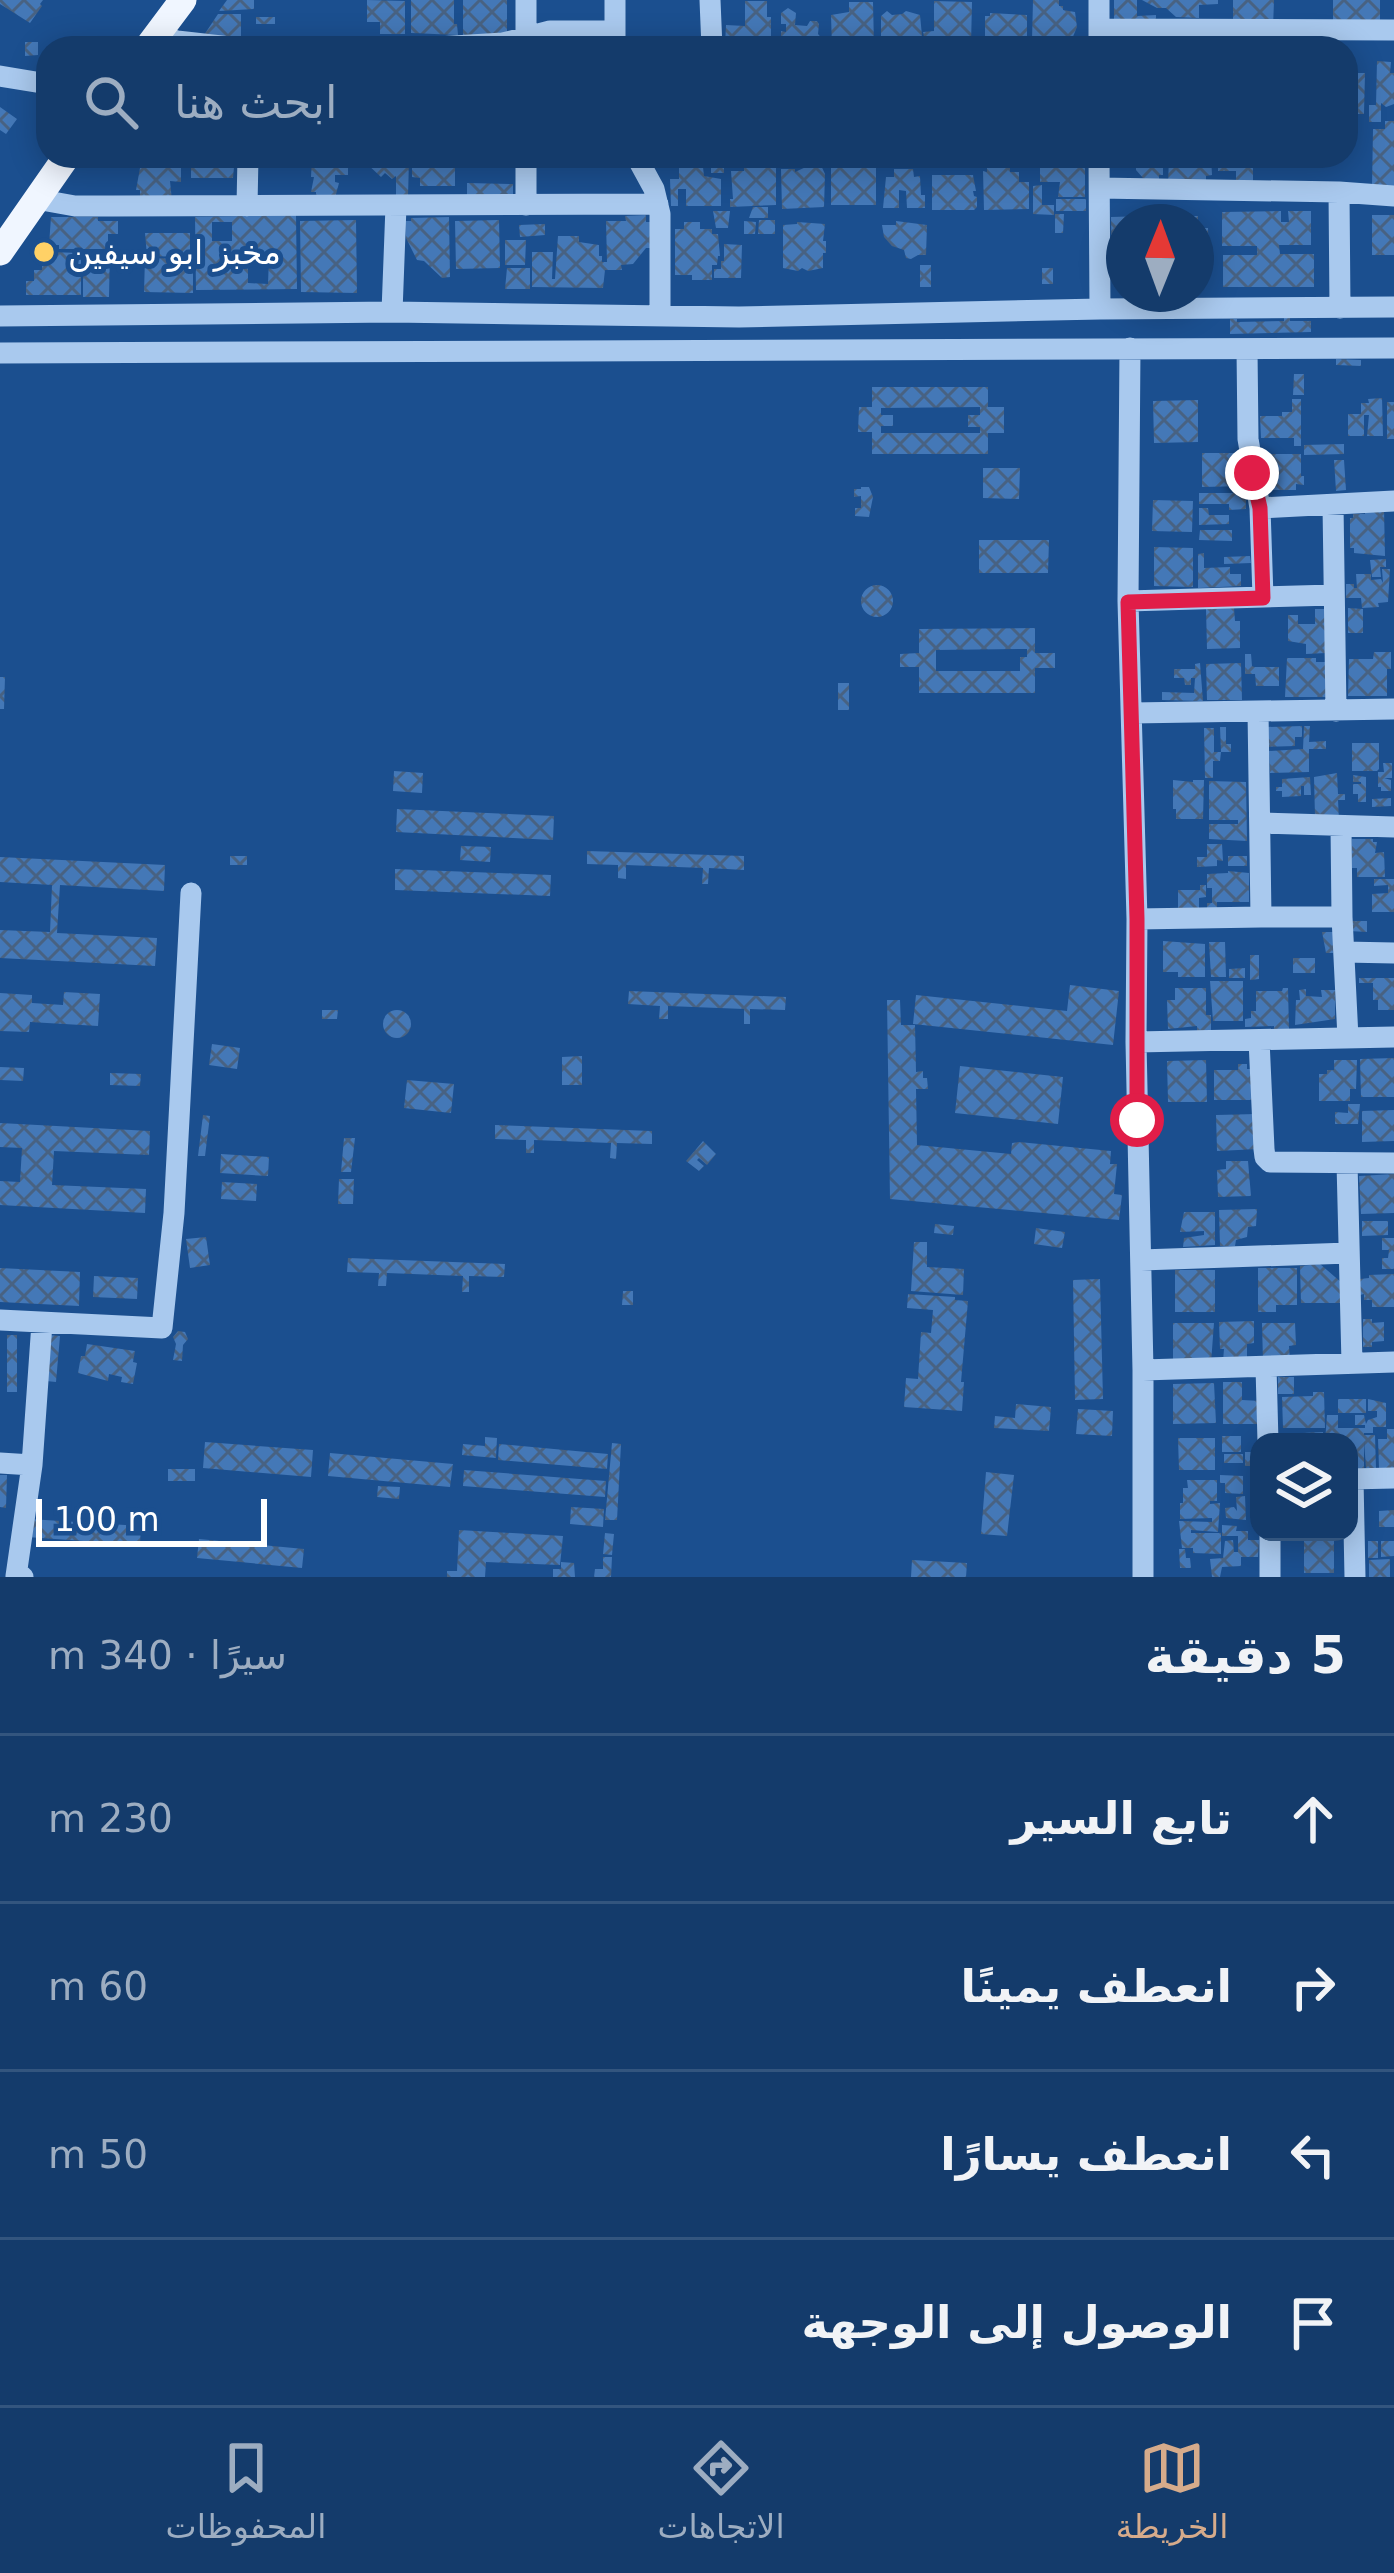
<!DOCTYPE html>
<html lang="ar">
<meta charset="utf-8">
<style>
body{margin:0;font-family:"DejaVu Sans",Cairo,sans-serif;background:#214673;color:#f1f3f6;direction:rtl}
.controls{position:absolute;right:36px;bottom:36px;display:grid;overflow:hidden;border-radius:24px;box-shadow:0 6px 30px #0003}
.controls button{width:108px;height:108px;display:grid;place-items:center;padding:0;border:0;border-bottom:3px solid #33557e;background:#143b6b;color:#f1f3f6;font:60px sans-serif}
.compass{position:absolute;left:1106px;top:204px;width:108px;height:108px;border-radius:50%;background:#143b6b;box-shadow:0 6px 30px #0003;rotate:1deg}
.scale{position:absolute;left:36px;bottom:30px;width:231px;box-sizing:border-box;padding-left:12px;border:6px solid #fff;border-top:0;font-size:33px;line-height:42px;white-space:nowrap;color:#fff;-webkit-text-stroke:9px #1b4f8f;paint-order:stroke}
.stop{position:absolute;width:36px;height:36px;margin:-27px;border:9px solid #e11d48;border-radius:50%;background:#fff}
.stop.end{background:#e11d48;border-color:#fff;box-shadow:0 3px 12px #0008}
.list{margin:0;padding:0;list-style:none}
h2{display:flex;justify-content:space-between;align-items:center;height:156px;margin:0;padding:0 48px;font-size:51px}
h2 small{font-size:39px;font-weight:400;color:#9dadc1}
.list li{display:grid;grid-template-columns:78px 1fr auto;gap:36px;align-items:center;box-sizing:border-box;height:168px;padding:0 48px;border-top:3px solid #33557e}
.list b{display:block;font-size:45px;white-space:nowrap}
.list em{font-size:39px;font-style:normal;color:#9dadc1}
.icon{flex:none;width:66px;height:66px;fill:none;stroke:currentColor;stroke-width:2;stroke-linecap:round;stroke-linejoin:round}
.map{position:relative;flex:none;width:1394px;height:1577px;overflow:hidden;direction:ltr}
.search{position:absolute;background:#143b6b;box-shadow:0 6px 30px #0003;left:36px;right:36px;top:36px;height:132px;display:flex;align-items:center;gap:30px;box-sizing:border-box;padding:0 42px;border-radius:36px;color:#9dadc1;font-size:45px}
.sheet{height:828px;background:#143b6b}
nav{display:flex;justify-content:space-around;align-items:center;box-sizing:border-box;height:168px;border-top:3px solid #33557e;background:#143b6b;font-size:33px;color:#9dadc1}
nav a{display:grid;justify-items:center;gap:6px}
nav .on{color:#d6ab8b}
.map>svg:first-child{display:block}
.building{fill:url(#building-cross-hatch);fill-rule:evenodd}
.lines{fill:none;stroke-linecap:round;stroke-linejoin:round}
.minor{stroke:#a9c9ee;stroke-width:21}
.major{stroke:#f0f6ff;stroke-width:27}
.route{stroke:#e11d48;stroke-width:15}
.poi-dot{fill:#ffd166;stroke:#1b4f8f;stroke-width:4.5}
.labels{text-anchor:middle;stroke-width:10;stroke-linejoin:round;paint-order:stroke}
.poi-label{font-size:33px;fill:#fff;stroke:#1b4f8f;text-anchor:start}
</style>
<div class="map">
<svg width="1394" height="1577" viewBox="0 0 1394 1577">
<defs>
<pattern id="building-cross-hatch" width="8" height="8" patternUnits="userSpaceOnUse" patternTransform="scale(3)"><rect width="8" height="8" fill="#4478b7"/><path d="M0 0l8 8M0 8l8-8" fill="none" stroke="#486282"/></pattern>
</defs>
<rect width="100%" height="100%" fill="#1b4f8f"/>
<!-- building -->
<path class="building" d="M0 0H43L40 4 42 6 30 23 0 4Z
M227 0H254V9L219 11Z
M367 0 405 1V34H380V22H367Z
M411 0H454V24H457L458 35 411 33Z
M463 0H507V38H463Z
M1033 0H1059V6H1063V10L1075 12 1077 27 1072 39 1068 42 1032 41Z
M1114 0H1137V16L1156 15V25H1114Z
M1142 0H1218V4L1199 5V18L1176 17 1166 8H1157Z
M1233 0H1274L1273 28 1233 27Z
M1333 0H1380V21L1333 20Z
M745 1H767V17H771V48H734V45H725L726 25 745 26Z
M934 1 972 2 971 45H962V41H933V47H926L923 32 934 31Z
M849 2H873L874 45 832 48 831 15 849 12Z
M788 8 796 13 795 25 807 26 810 21H817L819 24 818 34 825 42 821 48H786V38H781V31L786 32V24H781V13Z
M887 11 892 15 902 14 906 11 920 15 923 46H881V16Z
M990 13 1027 15V48H985V16H990Z
M218 14H241V42L200 41Z
M256 17H275V24H256Z
M25 42H38V55L25 56Z
M1377 61 1391 62 1390 73H1394V104L1386 107 1381 103V122H1369V105H1376Z
M1355 73H1365L1364 114H1346V75L1350 74 1355 78Z
M0 107 17 119 6 134 0 130Z
M1385 121H1394V186H1372L1373 129H1385Z
M176 156V160H181V182L170 181 172 201H140V190H136L140 168H137V161H140V157Z
M191 156H235L233 178H191Z
M312 156H353V168H348V175H335V182L339 183 335 198H316V192H311L314 177H311Z
M366 156H405L409 161 408 196H396V176L392 179 385 173 381 177 365 162Z
M412 156H455V186H420V178L412 177Z
M731 156H769V163H731Z
M831 156H874L873 167H876V205H831Z
M983 156H1010V172H1019V182H1029V209L984 210 983 171 987 172V163H983Z
M1040 156H1085V197H1058L1060 182H1040Z
M1136 156H1163V175H1159V183L1143 178 1136 170Z
M1169 156H1211L1212 175 1206 176V185H1168Z
M1218 156H1265V168H1253V182H1236V171H1218Z
M512 157V168H491V158Z
M819 161 825 174 824 207 782 209 781 169H795V172Z
M711 162H724V173H711Z
M679 167H703L704 176 721 179V206H686V189H678V206H671L670 179H679Z
M744 168H776V205L730 207V199H733L731 171H744Z
M894 169H913L914 177 920 176 921 195H925V208H907L906 191 899 190V208H883L886 177H894Z
M932 175H973L976 191H973L974 196 977 197V207L974 210H932Z
M467 183 513 184V197H467Z
M1042 185V205H1054V215L1033 214V186Z
M1056 199H1086V211H1056Z
M753 207H768V218H749Z
M713 211H730L728 228H716Z
M1281 211V222H1289L1288 211H1311V245H1279L1280 254H1314V287H1223V255H1257V246H1222V212Z
M1055 214H1064L1063 233H1055Z
M296 215 297 289 196 290 195 217ZM212 222H232V241H212ZM248 257H269L268 284 248 283Z
M646 215V222H656V248H646L633 264 621 265 622 270H605L603 288 532 287V252H553L552 279H555L558 236H579V242L599 245V256H602V262H607L606 221H626L625 216Z
M1372 215H1394V255H1372Z
M1147 216V222H1124V278H1112L1111 217Z
M1160 216H1198V222H1160Z
M51 217H98V221H118V234H108V249H59V245H49Z
M449 217 450 277 442 278 424 261 417 260 406 238 405 221H411V218Z
M356 220 357 293 301 292 300 221Z
M499 220 500 268 456 269 455 221Z
M759 220H775V234H758Z
M744 221 756 222 755 234H744Z
M896 221 927 225 926 255H918L911 259 906 258 904 250 892 246 884 237 882 225H896Z
M684 222H700V229H712V234H718L720 256H718L717 265H712V280H692V275H675V229H684Z
M797 222 825 224 823 241H826V253H823V268L808 271 802 268 798 271 783 268V225L797 224Z
M545 224V235L520 237 519 225Z
M1200 228H1208L1209 257H1200Z
M145 233H190V257L147 256Z
M505 240H526L525 265H505Z
M724 244 742 245 741 278H714V269H721V261H724Z
M49 252 81 253V295H26V281H34V270H42V260H49Z
M83 252H110L109 297H83Z
M145 258 193 259V293L144 292Z
M920 265H931V287H920Z
M507 268H530V289H505Z
M1042 268H1053V284H1042Z
M1207 269V284H1199L1196 270Z
M1284 318H1290V321H1311V332L1230 334V319H1237V322L1284 321Z
M1336 359 1361 360V366L1336 365Z
M1294 374H1304V395H1293Z
M872 387H988V407H1004V433H988V454H872V432H858L859 407H872ZM980 407V415H968V427H980V433H881V426H893V415H881V408Z
M1382 398 1383 436H1367L1369 415H1364V436H1348V414H1361V403H1369L1368 399Z
M1292 399H1301V446H1294V438H1261L1260 416H1282V412H1292Z
M1198 400V442L1154 443 1153 401Z
M1387 402H1394V439H1387Z
M1344 444V454L1304 455V445Z
M1202 453H1245V486L1202 487Z
M1259 454H1301V476H1304V485L1296 484V490H1269V486H1263Z
M1334 460H1344L1346 490 1336 491Z
M983 468H1020L1019 499 983 498Z
M861 487H869L873 497 869 517 855 516V508H861V496L854 497V489H861Z
M1199 493H1246V509L1229 510V504H1199Z
M1153 500 1193 501 1192 532 1152 531Z
M1199 508H1208L1209 515H1229V524L1199 525Z
M1384 509 1385 556 1354 553V548H1350V518H1353V514H1365V510Z
M1200 530H1232V541L1199 540Z
M979 540H1049L1048 573H979Z
M1154 547 1193 548V587L1154 586Z
M1204 553V568L1230 567V574H1241V586L1198 588V554Z
M1250 556 1251 563 1224 564V557Z
M1386 559V567H1380L1381 577H1372L1370 560Z
M1382 569H1390L1388 602 1378 603 1379 607 1362 608 1361 598H1346V584H1354V588H1357L1356 574H1371V580L1381 579 1383 583Z
M861 601a16 16 0 1 1 32 0a16 16 0 1 1-32 0Z
M1234 608 1235 621H1240V648L1207 649 1206 609Z
M1348 608 1363 609V633H1348Z
M1315 609H1325L1326 653 1306 654V644L1288 641V615H1298V624H1315Z
M1035 628V653H1055V668H1035V693H919V667H900V654L919 653V629ZM1027 649V657H1020V671H936V650Z
M1374 652H1391V669H1387V696H1348L1349 659H1373Z
M1245 654H1251L1252 666 1254 667H1279V686H1256L1255 674H1245Z
M1287 658H1316V662H1328V697H1285Z
M1200 663 1203 701 1162 700V692L1194 693 1195 678H1191V685H1185L1184 678H1174V669H1195V664Z
M1241 663 1242 700H1207L1206 664Z
M0 677H5L4 709H0Z
M838 683H849V710H838Z
M1302 726V737H1295V746L1266 747V727Z
M1304 726H1310L1309 742 1326 741V749H1309V772L1270 773 1269 751 1303 749Z
M1220 727H1226V744H1231V752H1221Z
M1204 728H1214V752H1221L1220 761H1213V778H1205Z
M1352 743H1379V769L1377 771H1352Z
M1383 763H1392V778H1384L1391 780V791H1381V787H1378V772H1384Z
M394 771 423 773 422 793 393 791Z
M1337 773 1338 794H1345V800H1338L1339 820 1315 817 1314 777Z
M1353 775 1366 777V802H1358V794H1353V784H1361V782H1353Z
M1310 777 1311 795H1304V786H1301V796L1282 797V791H1276V787H1282V779Z
M1173 780 1193 782V780H1204L1203 819H1176V809H1173Z
M1209 781 1246 782 1247 841 1209 839V824H1238V820H1209Z
M1391 798V806L1372 807V799Z
M397 809 554 816 553 840 396 832Z
M1352 839H1373V842H1377L1375 853 1384 852 1385 877H1357V868H1352Z
M1207 844H1222L1223 861 1217 860V866L1197 867V857H1207Z
M461 846 491 847 490 862 460 860Z
M587 851 744 856V870L709 868 708 884H702L703 868 626 865V879L618 878V865L587 864Z
M230 856H247V865H230Z
M1228 856H1247V866H1228Z
M0 857 165 865 164 891 60 885 57 933 157 938 155 966 0 958V930L50 932 52 885 0 882Z
M395 869 551 875 550 896 395 890Z
M1228 871 1249 873V902H1217V915H1207V903H1212V888H1207V874L1228 873Z
M1374 879H1394V912H1372V894L1388 893V885L1374 886Z
M1200 885H1206V897L1199 898V911H1178V890H1200Z
M1349 921H1367V932L1349 931Z
M1322 932H1334L1333 953H1326Z
M1163 941 1205 944V977H1178V972H1163Z
M1209 942H1225L1226 977H1211Z
M1250 955H1259V979L1250 980Z
M1293 958H1315V973H1293Z
M1245 968V978H1229V969Z
M1359 978H1394V1010H1378V1000H1373V983H1359Z
M1210 981H1243V1021H1213Z
M1070 985 1119 991 1113 1045 913 1024 916 995 1067 1011Z
M1175 988H1206V1015H1211V1032L1197 1031V1026L1168 1029 1167 1000H1175Z
M1283 988H1288L1289 1029 1274 1030V1026L1245 1027V1019L1251 1018V1011H1256V991H1282Z
M1306 989V996L1322 997 1321 990H1335V1019L1295 1025 1296 1000H1300L1299 990Z
M629 991 786 997 785 1010 750 1009V1024H744V1009L668 1006V1019H659L660 1006 628 1004Z
M64 992 100 994 98 1026 30 1022 29 1032 0 1031V993L32 995V1003L63 1005Z
M887 1000H900L901 1025H915L916 1072 923 1071V1078H927L928 1089H916L917 1145 1011 1154 1012 1143 1019 1142 1111 1151 1110 1164H1117L1114 1194 1122 1195 1119 1220 890 1199Z
M383 1024a14 14 0 1 1 28 0a14 14 0 1 1-28 0Z
M322 1010H338L337 1019H322Z
M212 1044 240 1048 237 1069 209 1065Z
M582 1056V1085H562V1057Z
M1394 1058V1097H1361L1360 1059Z
M1206 1060 1207 1102H1168L1167 1061Z
M1334 1060H1357L1356 1089H1350V1101H1319V1074H1327V1070H1334Z
M1238 1064H1247V1069H1255V1100H1214V1070H1238Z
M960 1066 1063 1077 1058 1124 955 1113Z
M0 1067 24 1068 23 1081 0 1080Z
M110 1073 141 1074 140 1086 110 1085Z
M407 1080 454 1084 451 1113 404 1108Z
M1348 1104H1360L1358 1124H1335V1112L1348 1113Z
M1394 1110V1141L1362 1142V1111Z
M1257 1114 1259 1149 1217 1151 1216 1115Z
M203 1115 210 1116 205 1156H198Z
M0 1123 150 1131 149 1155 54 1151 52 1185 146 1189 145 1213 0 1205V1181L20 1182 22 1148 0 1147Z
M495 1125 652 1131V1144L617 1143 616 1159 610 1158 611 1143 534 1140V1153H526V1140L495 1139Z
M344 1138H355L351 1172H341Z
M703 1141 716 1154 707 1165 699 1158 697 1160 704 1166 699 1171 686 1161Z
M221 1154 269 1157 268 1176 220 1173Z
M1226 1161H1248L1251 1196 1218 1197 1217 1170 1226 1169Z
M1394 1174V1213L1361 1214 1359 1176Z
M339 1179H354L353 1204H338Z
M222 1182 257 1184 256 1201 221 1199Z
M1257 1209 1256 1226 1248 1227 1247 1237 1236 1240 1235 1246H1220L1219 1210Z
M1184 1212H1215V1245L1183 1247 1184 1238 1204 1235V1231L1180 1232Z
M1362 1221H1388V1235L1362 1236Z
M935 1224 954 1226 953 1235 934 1233Z
M1036 1228 1065 1232 1062 1248 1034 1244Z
M206 1237 210 1265 190 1268 186 1239Z
M1382 1238H1394V1269H1382V1258H1388L1389 1250H1382Z
M914 1242H927V1267L964 1269 963 1295 911 1291Z
M348 1258 505 1264 504 1277 469 1276V1292H462L463 1276 387 1273 386 1286H378L379 1273 347 1272Z
M1320 1264 1342 1283V1303H1301L1300 1266Z
M0 1268 80 1272 79 1306 0 1302Z
M1258 1268H1297V1305H1276V1312H1258Z
M1175 1270H1215V1312H1175Z
M1394 1274V1307H1372V1300H1364V1294L1360 1295V1279L1369 1278V1275Z
M94 1276 138 1278 137 1299 93 1297Z
M1100 1279 1103 1399 1075 1400 1073 1280Z
M623 1291H633V1305H622Z
M908 1294 955 1297V1300L968 1301 961 1382H964L962 1411 904 1407 906 1378 918 1379 921 1332 931 1333 933 1310 907 1308Z
M1363 1319H1372V1323L1384 1322V1341L1372 1342V1347H1363Z
M1254 1321V1343L1247 1344V1362L1223 1361 1224 1349H1220L1219 1322Z
M1173 1323H1214L1211 1363 1173 1361Z
M1262 1323H1295L1296 1345 1289 1346 1290 1361 1263 1362Z
M178 1331 185 1332 188 1339 183 1345 182 1361 173 1360 176 1344 173 1337Z
M7 1335H17V1392H7Z
M49 1335 60 1336 56 1382 46 1381Z
M87 1344 135 1351 133 1362 137 1363 133 1384 121 1382 122 1377 109 1374 108 1381 78 1373 81 1356H85Z
M1278 1377H1294V1394H1278Z
M1223 1382H1242V1400L1261 1401 1258 1424H1223Z
M1214 1383 1216 1423 1173 1424V1384Z
M1313 1392H1324L1325 1428H1283L1282 1397 1313 1396Z
M1338 1399H1366V1413H1338Z
M1368 1399 1386 1403V1427H1373V1433H1364V1435H1375L1376 1468H1366L1364 1441V1475L1349 1474V1442H1325L1327 1415H1338V1428H1365V1425H1355V1415H1364L1366 1424 1368 1420 1377 1417V1411H1368Z
M1016 1404 1051 1407 1049 1431 994 1428 995 1416 1015 1418Z
M1078 1409 1113 1411 1112 1436 1076 1434Z
M1387 1429H1394V1468H1379L1378 1439H1387Z
M1323 1432V1442H1282V1434Z
M1222 1436H1241V1452H1222Z
M485 1437 497 1438 496 1458 462 1455 463 1444 485 1446Z
M1178 1438H1215V1470H1179Z
M205 1442 313 1450 311 1477 203 1468Z
M612 1443 621 1444 617 1520H605Z
M499 1444 608 1454 607 1469 498 1460Z
M1245 1452H1258V1466H1245Z
M330 1453 453 1464 450 1487 328 1476Z
M1224 1454H1243V1463H1224Z
M168 1469H195V1481H168Z
M464 1470 606 1481 605 1497 463 1486Z
M986 1472 1014 1475 1007 1536 981 1534Z
M0 1475H7L6 1508 0 1507Z
M1220 1475 1243 1476V1494L1225 1493V1483H1220Z
M1187 1480H1217V1501H1210V1504L1220 1503 1218 1532 1191 1530V1533H1221V1554L1193 1553V1548H1182L1179 1521 1212 1522V1518L1180 1519V1503H1183V1488H1188Z
M378 1486 400 1487 399 1499 377 1497Z
M1245 1496 1246 1520 1226 1518 1225 1508 1234 1507 1237 1511 1236 1497Z
M571 1507 604 1509 603 1527 570 1524Z
M1394 1510V1527H1379V1511Z
M29 1519 141 1526 140 1545 27 1537Z
M1222 1525 1237 1526 1236 1531H1248V1540H1259L1258 1557H1241V1566L1222 1567 1220 1577H1212L1210 1559 1223 1558 1225 1541 1233 1540 1234 1552H1238V1536H1222Z
M459 1530 563 1536 560 1565 486 1562 485 1577H447V1571H457Z
M605 1533 614 1534 612 1555 603 1554Z
M1304 1538H1334V1573H1304Z
M199 1539 304 1549 302 1568 197 1558Z
M1368 1541H1378V1558H1368Z
M1381 1541H1394V1556L1381 1557Z
M1179 1549H1185L1186 1558H1190L1191 1568H1180Z
M603 1557H612L611 1577H594L595 1569H603Z
M1390 1559V1577H1369V1560Z
M912 1560 967 1563 966 1577H911Z
M561 1562 574 1563 575 1577H553V1569H561Z"/>
<g class="lines">
<!-- minor -->
<path class="minor" d="M615 0V48
M710 0 712 48
M1099 0V48
M1099 29 1394 30
M158 34 177 41 239 48
M526 47V0
M421 48 503 43 550 31H615
M0 76 48 84
M526 156V205
M636 156 654 189 660 214V315
M1099 156 1100 309
M1100 188 1339 192 1394 196
M1339 192 1340 308
M36 199 75 206H112L658 204
M247 206 248 156
M392 312 396 206
M0 316 392 312 739 317 1100 309 1394 307
M1130 348 1128 601 1137 919 1136 1042 1143 1370V1577
M1247 349 1248 439 1260 508 1263 597
M0 353 1394 348
M1333 505 1336 711
M1260 508 1394 501
M1128 601 1333 595
M1258 711 1261 917H1342
M1132 713 1394 709
M1260 823 1394 827
M1341 826 1342 917 1348 1038
M1137 919 1261 917
M1344 952 1394 953
M1259 1040 1264 1149 1265 1157 1270 1162 1394 1163
M1136 1042 1394 1037
M1347 1163 1352 1363
M1141 1260 1349 1253
M0 1320 162 1328 174 1213 191 893
M1266 1367 1268 1442
M1143 1370 1394 1362
M0 1463 32 1465
M1349 1479 1394 1478
M1353 1479 1355 1577
M1270 1532V1577
M23 1577 16 1576 32 1465 42 1323"/>
<!-- major -->
<path class="major" d="M147 48 183 0
M0 252 67 156"/>
</g>
<g class="lines">
<!-- route -->
<path class="route" d="M1137 1120V919L1128 602 1263 598 1260 508 1252 473"/>
</g>
<!-- markers -->
<circle class="poi-dot" cx="44" cy="252" r="12"/>
<g class="labels">
<!-- poi labels -->
<g class="poi-label">
<text x="68" y="264">مخبز ابو سيفين</text>
</g>
</g>
</svg>
<div class="controls">
<button><svg class="icon" aria-label="layers" viewBox="0 0 24 24"><path d="M12 4l9 5-9 5-9-5zM3 14l9 5 9-5"/></svg></button>
</div>
<svg class="compass" viewBox="-18 -18 36 36"><path d="M0-13l5 13h-10z" fill="#e53935"/><path d="M0 13l5-13h-10z" fill="#9dadc1"/></svg>
<div class="scale">100 m</div>
<div class="stop" style="left:1137px;top:1120px"></div>
<div class="stop end" style="left:1252px;top:473px"></div>
<div class="search"><svg class="icon" aria-label="search" viewBox="0 0 24 24"><circle cx="10" cy="10" r="6"/><path d="M15 15l6 6"/></svg>ابحث هنا</div>
</div>
<section class="sheet">
<h2>5 دقيقة<small>سيرًا · 340 m</small></h2>
<ul class="list">
<li><svg class="icon" aria-label="ahead" viewBox="0 0 24 24"><path d="M12 20V5M6 11l6-6 6 6"/></svg><div><b>تابع السير</b></div><em>230 m</em></li>
<li><svg class="icon" aria-label="right" viewBox="0 0 24 24"><path d="M7 20v-9h11M14 6l5 5-5 5"/></svg><div><b>انعطف يمينًا</b></div><em>60 m</em></li>
<li><svg class="icon" aria-label="left" viewBox="0 0 24 24"><path d="M17 20v-9H6M10 6l-5 5 5 5"/></svg><div><b>انعطف يسارًا</b></div><em>50 m</em></li>
<li><svg class="icon" aria-label="arrive" viewBox="0 0 24 24"><path d="M6 21V4h12l-3 4 3 4H6"/></svg><div><b>الوصول إلى الوجهة</b></div></li>
</ul>
</section>
<nav>
<a class="on"><svg class="icon" aria-label="map" viewBox="0 0 24 24"><path d="M3 6l6-2 6 2 6-2v14l-6 2-6-2-6 2zM9 4v14M15 6v14"/></svg>الخريطة</a>
<a><svg class="icon" aria-label="directions" viewBox="0 0 24 24"><path d="M12 3l9 9-9 9-9-9zM9 14v-3h6M13 9l2 2-2 2"/></svg>الاتجاهات</a>
<a><svg class="icon" aria-label="saved" viewBox="0 0 24 24"><path d="M7 4h10v16l-5-4-5 4z"/></svg>المحفوظات</a>
</nav>
